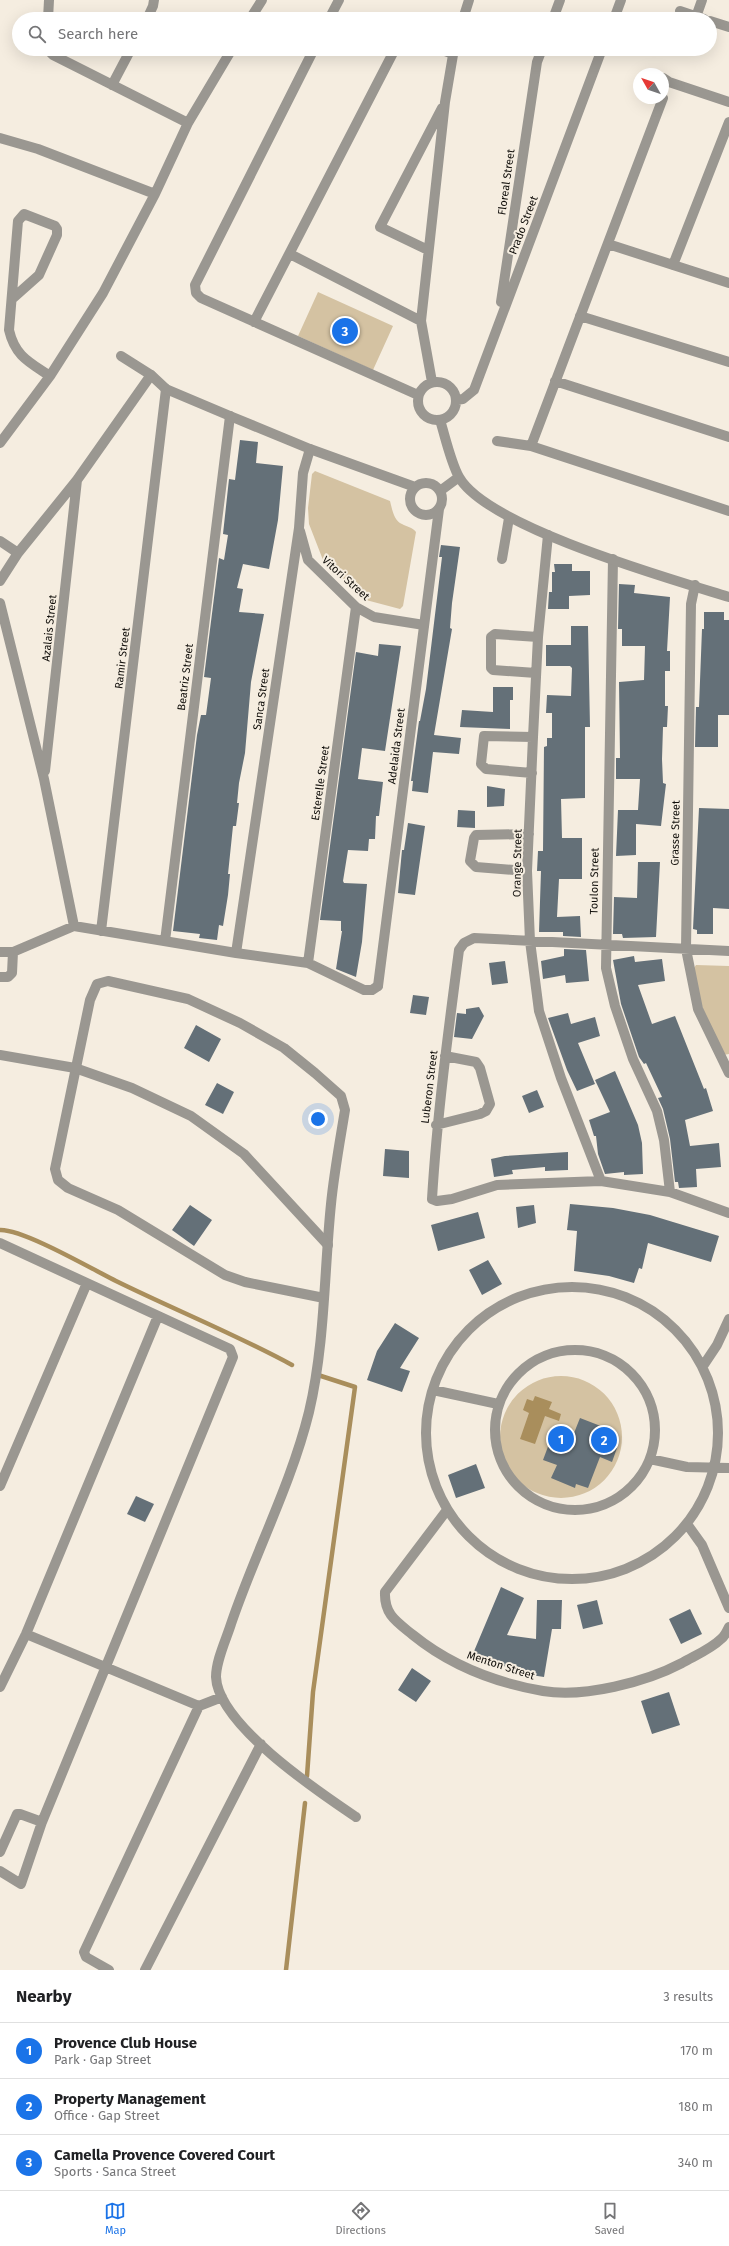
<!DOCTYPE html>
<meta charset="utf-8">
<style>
body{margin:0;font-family:"Fira Sans",sans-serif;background:#f6f6f6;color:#202124}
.compass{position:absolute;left:633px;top:68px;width:36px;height:36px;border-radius:50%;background:#fff;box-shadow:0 4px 16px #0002;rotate:310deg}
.you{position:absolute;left:318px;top:1119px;width:14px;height:14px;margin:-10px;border:3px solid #fff;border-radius:50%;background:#1a73e8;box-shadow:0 0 0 6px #1a73e833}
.badge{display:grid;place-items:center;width:26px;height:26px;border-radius:50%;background:#1a73e8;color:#fff;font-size:13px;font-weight:700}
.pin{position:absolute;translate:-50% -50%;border:2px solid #fff;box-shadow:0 1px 4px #0006}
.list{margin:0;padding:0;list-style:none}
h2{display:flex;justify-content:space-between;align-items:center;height:52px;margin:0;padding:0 16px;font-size:17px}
h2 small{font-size:13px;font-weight:400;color:#757577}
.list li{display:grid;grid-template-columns:26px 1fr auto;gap:12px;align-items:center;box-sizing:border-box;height:56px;padding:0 16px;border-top:1px solid #e0e0e0}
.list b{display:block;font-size:15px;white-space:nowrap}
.list p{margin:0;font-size:13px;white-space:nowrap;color:#757577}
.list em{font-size:13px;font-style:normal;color:#757577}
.icon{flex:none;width:22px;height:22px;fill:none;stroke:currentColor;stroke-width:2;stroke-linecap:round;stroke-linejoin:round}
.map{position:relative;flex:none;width:729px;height:1970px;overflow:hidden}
.search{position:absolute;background:#fff;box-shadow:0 4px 16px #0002;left:12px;right:12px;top:12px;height:44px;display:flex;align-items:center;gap:10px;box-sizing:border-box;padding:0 14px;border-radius:22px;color:#757577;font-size:15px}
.sheet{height:220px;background:#fff}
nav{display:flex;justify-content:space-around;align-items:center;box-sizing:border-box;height:56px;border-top:1px solid #e0e0e0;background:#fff;font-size:11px;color:#757577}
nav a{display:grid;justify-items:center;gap:2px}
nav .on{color:#1a73e8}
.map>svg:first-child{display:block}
.green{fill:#d4c2a2}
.water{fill:#a98e5c}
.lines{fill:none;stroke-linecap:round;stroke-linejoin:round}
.stream{stroke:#a98e5c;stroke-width:4.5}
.building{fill:#647078}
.minor{stroke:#9a9791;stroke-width:10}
.tertiary{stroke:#9a9791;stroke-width:10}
.labels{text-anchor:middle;stroke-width:4;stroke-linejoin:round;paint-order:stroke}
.street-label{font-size:11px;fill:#100e0a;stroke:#f5ede0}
</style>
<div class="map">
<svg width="729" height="1970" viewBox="0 0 729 1970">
<rect width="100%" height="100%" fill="#f5ede0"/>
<!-- green -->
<path class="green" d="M318 292 393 326 373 370 298 336Z
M315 471 390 501C392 509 394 521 402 524 407 527 412 527 416 532L403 606 400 609 366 600 323 560 309 524 308 508 312 474Z
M696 965 729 966V1054L723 1055 710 1034 692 971Z
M500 1437a61 61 0 1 1 122 0a61 61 0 1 1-122 0Z"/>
<!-- water -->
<path class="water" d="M535 1396 552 1402 549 1409 561 1414 559 1421 545 1416 535 1444 520 1439 529 1413 523 1410 527 1399 533 1401Z"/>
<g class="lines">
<!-- stream -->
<path class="stream" d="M0 1230C23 1229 92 1269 116 1281 175 1310 235 1334 292 1365
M307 1776 313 1692 355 1387 318 1375
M286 1970 305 1803"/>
</g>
<!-- building -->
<path class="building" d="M240 440 258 442 256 463 283 466 278 520 269 569 243 564 237 588 243 589 239 612 264 614 251 682 245 753 239 783 237 803H239L236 826H233L228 874H230L228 895 223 926 219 925 217 940 199 938 200 934 173 931 197 735 201 715H206L211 678 204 677 219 558 224 560 228 535 223 534 229 479 235 480Z
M441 545 460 547 452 603 450 628 452 629 434 735 461 738 459 754 433 752 428 793 412 791 413 781H411L419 721H420L426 689 442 557H439Z
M554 564H572V571H590V595L569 596V609H548L549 592H552V572H555Z
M619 584 635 585 634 593 670 597 667 651H670V671H665V706H668L667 727H663L662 759 663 783 666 784 661 826 636 824V855L616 856 618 810H638L640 779H616V758H620L619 682 644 680 645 646H622V629H618Z
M704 612H724V620H729V715H718V747H695L696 707H699L702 629H704Z
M571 626H588L590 727H585V798L561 799 562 838H582V879H559L557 917 580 916 581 937 563 936V932H539L541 871H537L538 851H543L544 747 547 746V738H552V713H546L547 695 571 696 572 668 570 666H546V645H571Z
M379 644 401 646 385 751 362 748 358 779 383 782 379 816H376L375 839H369L368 851 348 850 343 881 344 883 367 884 362 942 356 977 336 969 342 931H341V921L320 920 356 652 378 656Z
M493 687H513V700H510V729L460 727 462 710 493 712Z
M487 786 505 789 504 806 487 807Z
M699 808 729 809V909L713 908V934H697V930L693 929Z
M458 810 475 811V828L457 827Z
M408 823 425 826 415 895 398 893 402 850H404Z
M638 862H660L656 937 623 938 622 934H613L614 897 637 898Z
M564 949 586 950 589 981 566 983 565 975 543 979 541 961 564 956Z
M634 956 635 962 662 959 665 981 638 985 652 1024 675 1016 704 1089 706 1088 713 1111 685 1120 690 1146 719 1143 721 1167 696 1169 697 1187 679 1188 678 1182H675L670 1139 663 1109 658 1098 662 1097 646 1063 644 1064 639 1057 621 1004 613 960Z
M505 961 508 983 492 985 489 963Z
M413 995 429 997 426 1015 410 1013Z
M479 1007 484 1016 472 1039 454 1037 457 1013 466 1014V1009Z
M568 1013 571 1024 595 1017 600 1036 578 1043 595 1084 577 1091 567 1070 548 1018Z
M196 1025 221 1039 209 1062 184 1048Z
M615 1071 638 1125 642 1143 643 1174 624 1175V1172L605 1174 598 1154 596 1136H594L589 1120 610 1112 595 1080Z
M217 1083 234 1092 223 1114 205 1105Z
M537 1090 544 1107 529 1113 522 1096Z
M385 1149 409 1151V1178L383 1176Z
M568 1152V1170L545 1171V1167L512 1170 513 1174 494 1177 491 1159 505 1156Z
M570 1204 613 1208 650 1215 719 1236 711 1262 648 1243 642 1269 639 1268 634 1283 609 1276 574 1271 577 1231 567 1230Z
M190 1205 212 1220 194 1246 172 1230Z
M534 1205 536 1223 518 1228 516 1207Z
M478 1212 485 1238 438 1251 431 1225Z
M488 1260 502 1284 482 1295 469 1270Z
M395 1323 419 1338 400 1368 410 1371 402 1392 367 1380 377 1351Z
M580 1418 611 1430 606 1443 617 1448 612 1462 600 1457 588 1488 576 1484 575 1488 551 1478 557 1465 543 1460 552 1436 570 1443Z
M476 1464 485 1488 456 1498 448 1475Z
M136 1496 154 1504 145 1522 127 1514Z
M501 1587 524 1598 507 1635 536 1639 537 1600H562L561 1629H552L544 1677 518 1673V1668L488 1664 472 1656Z
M597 1600 603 1624 583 1629 577 1605Z
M690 1609 702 1634 681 1644 669 1619Z
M412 1668 431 1681 416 1702 398 1690Z
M669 1692 680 1725 652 1734 641 1701Z"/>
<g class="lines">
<!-- minor -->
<path class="minor" d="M680 11 704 19
M696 17 702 0
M48 19 49 0
M147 19 153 6 154 0
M250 19 262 0
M329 19 339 0
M463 19 469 0
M553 19 560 0
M614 19 621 0
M710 21 729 27
M47 49 53 55 188 123
M314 49 195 285 196 293 201 298 418 395
M440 49 453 54
M663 78 669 82 729 102
M112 85 131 49
M0 138 38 149 155 194
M608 244 729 283
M428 250 380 227 442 108
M290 254 421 321
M673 265 729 122
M12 299 39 275 57 235V229L55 226 24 214 18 221 9 330C15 356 29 362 50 376
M501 302 537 62 542 49
M580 316 729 362
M254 322 395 49
M555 381 729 437
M418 401a19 19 0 1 1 38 0a19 19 0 1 1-38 0Z
M432 382 421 321 445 102 454 49
M456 400 463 399 474 390 602 49
M497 441 531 446 729 511
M0 443 50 376 103 293 155 194 188 123 232 49
M531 446 663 98
M300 531 308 560 356 607 374 617 424 625
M548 535 538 637 533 737 527 871 530 941 539 1011 561 1078 601 1181
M0 541 18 553
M502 559 509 518
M613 559 606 968 615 1006 633 1059 657 1111 664 1140 670 1192
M0 581 18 553 77 480 151 375 121 356
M695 585 691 604 686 949 698 1009 729 1073
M0 603 44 779 74 926
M536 673 493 670 491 668V637L495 634 538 637
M45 771 77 480
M532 773 486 769 481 764 484 736 533 737
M527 871 476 867 470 861 474 838 476 835 529 834
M101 931 166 389
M165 941 230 416
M729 951 474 938 464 943 459 950C448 1033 437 1116 432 1199L437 1201 452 1199 497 1185 601 1181 670 1192 729 1213
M0 952H13L74 926 236 953 308 963 364 990H372L378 986
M236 953 299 528 303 473 310 449
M308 963 356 607
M0 977H8L12 973 13 952
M436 1125 480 1114 486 1111 490 1104 480 1068 476 1062 445 1056
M0 1243 230 1349 233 1357 42 1822 21 1884 0 1871
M426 1433a146 146 0 1 1 292 0a146 146 0 1 1-292 0Z
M324 1298 245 1282 225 1275 118 1210 68 1188 58 1180 55 1169 90 1000 97 984 108 981 188 999 240 1023 284 1048 315 1073 341 1096 345 1110C340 1141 334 1173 331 1204 324 1273 325 1344 309 1412 291 1485 255 1553 231 1624 226 1640 216 1660 216 1677 218 1725 319 1792 356 1817
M495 1430a80 80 0 1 1 160 0a80 80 0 1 1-160 0Z
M703 1366 717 1345 729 1319
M433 1390 498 1404
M650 1459 687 1467 729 1468
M0 1486 87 1283
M447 1510 385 1592C384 1615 397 1622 413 1635 450 1665 497 1683 543 1691 584 1698 646 1682 682 1663 694 1656 711 1649 721 1639 725 1636 727 1631 729 1627
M687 1524 702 1545 729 1608
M26 1634 199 1706 222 1697
M0 1687 26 1634 158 1316
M0 1852 17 1814H20L42 1822
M109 1970 86 1957 84 1952 199 1706
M145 1970 261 1744"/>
<!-- tertiary -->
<path class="tertiary" d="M151 375 166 389 230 416 310 449 415 487
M440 420C445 436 451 463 459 477 487 527 671 579 729 597
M410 499a16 16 0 1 1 32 0a16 16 0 1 1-32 0Z
M440 491 459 477
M378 986 439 509
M0 1055 75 1068 132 1088 191 1116 244 1154 328 1245"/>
</g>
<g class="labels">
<!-- street labels -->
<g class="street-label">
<text transform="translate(506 182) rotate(-82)" y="4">Floreal Street</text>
<text transform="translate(523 225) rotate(-69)" y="4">Prado Street</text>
<text transform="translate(346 578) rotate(42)" y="4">Vitori Street</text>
<text transform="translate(49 628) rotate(-84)" y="4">Azalais Street</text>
<text transform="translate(122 658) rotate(-83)" y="4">Ramir Street</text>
<text transform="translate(185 677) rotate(-83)" y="4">Beatriz Street</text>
<text transform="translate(261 699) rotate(-82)" y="4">Sanca Street</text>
<text transform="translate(396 746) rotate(-83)" y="4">Adelaida Street</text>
<text transform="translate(320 783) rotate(-82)" y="4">Esterelle Street</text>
<text transform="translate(675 833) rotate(-89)" y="4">Grasse Street</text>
<text transform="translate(517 863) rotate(-89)" y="4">Orange Street</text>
<text transform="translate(594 881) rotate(-89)" y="4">Toulon Street</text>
<text transform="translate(429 1087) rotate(-83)" y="4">Luberon Street</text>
<text transform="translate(501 1665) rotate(18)" y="4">Menton Street</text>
</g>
</g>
</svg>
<svg class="compass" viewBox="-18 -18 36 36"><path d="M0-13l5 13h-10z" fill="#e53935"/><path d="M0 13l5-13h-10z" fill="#757577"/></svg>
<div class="you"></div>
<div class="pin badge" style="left:561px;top:1439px">1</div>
<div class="pin badge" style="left:604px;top:1440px">2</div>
<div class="pin badge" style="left:345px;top:331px">3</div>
<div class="search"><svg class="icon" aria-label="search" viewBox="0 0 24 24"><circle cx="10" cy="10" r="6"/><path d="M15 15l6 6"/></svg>Search here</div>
</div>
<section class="sheet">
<h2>Nearby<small>3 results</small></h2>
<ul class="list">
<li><span class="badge">1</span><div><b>Provence Club House</b><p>Park · Gap Street</p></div><em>170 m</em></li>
<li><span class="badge">2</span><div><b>Property Management</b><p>Office · Gap Street</p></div><em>180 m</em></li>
<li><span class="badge">3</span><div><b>Camella Provence Covered Court</b><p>Sports · Sanca Street</p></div><em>340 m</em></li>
</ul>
</section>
<nav>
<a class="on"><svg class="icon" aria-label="map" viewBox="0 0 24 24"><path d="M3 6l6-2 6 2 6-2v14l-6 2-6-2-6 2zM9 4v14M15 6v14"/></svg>Map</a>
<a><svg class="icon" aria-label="directions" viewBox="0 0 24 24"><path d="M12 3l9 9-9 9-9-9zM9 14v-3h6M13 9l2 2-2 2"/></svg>Directions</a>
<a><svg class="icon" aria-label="saved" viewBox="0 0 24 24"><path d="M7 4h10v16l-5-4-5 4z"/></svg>Saved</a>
</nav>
